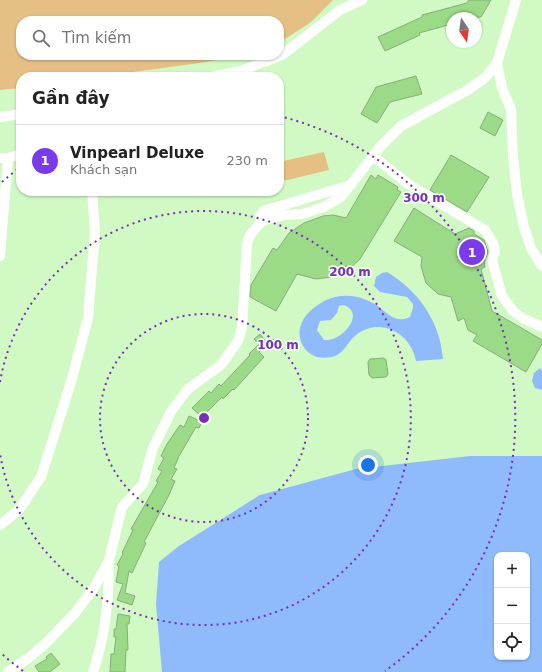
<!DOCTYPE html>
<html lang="vi">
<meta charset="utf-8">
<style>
body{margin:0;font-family:"DejaVu Sans",sans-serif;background:#f2f2f2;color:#222}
.controls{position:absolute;right:12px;bottom:12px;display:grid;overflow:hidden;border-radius:8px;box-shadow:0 1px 3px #0004}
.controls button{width:36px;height:36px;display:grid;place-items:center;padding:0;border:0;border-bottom:1px solid #e0e0e0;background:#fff;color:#222;font:20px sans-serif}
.compass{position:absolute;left:446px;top:12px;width:36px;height:36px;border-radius:50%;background:#fff;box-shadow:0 1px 3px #0004;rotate:167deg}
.you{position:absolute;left:368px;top:465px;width:14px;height:14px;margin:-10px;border:3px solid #fff;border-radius:50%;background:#1a73e8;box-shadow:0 0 0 6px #1a73e833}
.badge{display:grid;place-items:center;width:26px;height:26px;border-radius:50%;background:#7c3aed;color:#fff;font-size:13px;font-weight:700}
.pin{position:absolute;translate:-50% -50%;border:2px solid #fff;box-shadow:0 1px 4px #0006}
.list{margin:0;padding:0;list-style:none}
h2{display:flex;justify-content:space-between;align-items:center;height:52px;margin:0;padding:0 16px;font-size:17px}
h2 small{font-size:13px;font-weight:400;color:#767676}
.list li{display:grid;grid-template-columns:26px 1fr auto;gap:12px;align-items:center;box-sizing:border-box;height:72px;padding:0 16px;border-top:1px solid #e0e0e0}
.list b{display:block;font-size:15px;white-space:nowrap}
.list p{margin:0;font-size:13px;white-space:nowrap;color:#767676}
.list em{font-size:13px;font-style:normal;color:#767676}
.icon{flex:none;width:22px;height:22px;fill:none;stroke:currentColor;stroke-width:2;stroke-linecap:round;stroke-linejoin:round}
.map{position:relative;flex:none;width:542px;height:672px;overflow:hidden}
.search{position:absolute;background:#fff;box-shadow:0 1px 3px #0004;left:16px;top:16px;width:268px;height:44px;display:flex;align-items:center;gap:10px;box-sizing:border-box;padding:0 14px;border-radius:16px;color:#767676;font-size:15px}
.panel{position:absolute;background:#fff;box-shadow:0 1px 3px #0004;left:16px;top:72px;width:268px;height:124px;border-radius:16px}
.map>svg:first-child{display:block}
.green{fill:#e5bf84}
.water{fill:#8fbafb;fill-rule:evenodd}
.building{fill:#9bda86;stroke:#87ad7b}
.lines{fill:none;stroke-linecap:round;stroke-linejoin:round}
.minor{stroke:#fff;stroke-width:10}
.ring{fill:none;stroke:#7b2cbf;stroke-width:2;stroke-dasharray:2 4}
.centre{fill:#7b2cbf;stroke:#eefee9;stroke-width:2}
.ring-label{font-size:12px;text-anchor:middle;font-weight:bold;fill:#7b2cbf;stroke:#eefee9;stroke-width:3.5;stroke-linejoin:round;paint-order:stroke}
</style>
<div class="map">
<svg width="542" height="672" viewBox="0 0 542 672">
<rect width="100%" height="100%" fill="#d1f9c4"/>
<!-- green -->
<path class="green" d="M0 0H333L311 22 279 43V21H21V55H244L200 63 95 77H21V88L0 90Z
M324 152 329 170 279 182V162Z"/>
<!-- water -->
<path class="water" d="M387 272C419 291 440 322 443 359L416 361C411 334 381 316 356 335 348 341 345 352 335 356 330 358 323 358 317 357 304 353 296 338 301 325 305 312 322 300 335 297 348 294 361 296 373 303 386 310 393 325 410 317L413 308V304L407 297 380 292 374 286 376 277 382 273ZM343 305C366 311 344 342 324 340L317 330 320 321 331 320 337 313 339 306Z
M540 368 542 371V390L535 388 532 381 534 373Z
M470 456H542V672H162L156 604 159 562 179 546 260 495 356 469ZM497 555H527V657H497Z"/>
<!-- building -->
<path class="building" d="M469 0H491L481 17 452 18V24L419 33 420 35 385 51 378 37 422 17V15L467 3Z
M416 76 422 94 390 102 377 123 361 114 376 87Z
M488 112 503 120 495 136 480 128Z
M451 155 489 177 467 212 430 190Z
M371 175 376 179 378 175 398 187 397 190 401 192 360 259 347 271 332 277 316 279 297 274 276 311 250 297 251 285 273 248 277 250 289 233 304 223 323 216 333 215 346 218Z
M414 208 455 234 469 228 474 231V234L484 240 488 252 484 262 485 267 481 269 492 311 542 340V344L526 372 473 341 477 335 468 330 464 318 458 321 451 297 438 294 426 283 421 266 422 257 394 241Z
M260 334 268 344 259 352 264 357 234 390 233 389 223 399 222 397 202 417 192 408 209 391 211 393 219 384 221 386 250 355 249 354 259 344 254 339Z
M384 358 386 360 388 374 386 377 372 378 369 375 368 362 370 359Z
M189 416 202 422 199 428 196 427 179 456 174 468 177 469 171 479 175 481 169 495 144 542 146 543 132 573 129 571 125 593 135 596 132 605 117 600 123 584 116 582 119 566 117 565 123 554 122 553 133 530 131 529 158 482 156 481 162 471 158 469 164 458 161 456 167 444 180 425 184 427Z
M118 614 130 616 129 624H127L128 650H126L125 672H110L111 654H114L116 637H114V629H116Z
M51 653 60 664 50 672H39L35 666 47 659 46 657Z"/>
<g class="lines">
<!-- minor -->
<path class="minor" d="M497 63 502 88 511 109 513 157 517 194 524 227 531 248 542 266
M211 77 241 71 282 55 340 10 362 0
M0 117 21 114
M373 156 408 184 485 230 493 243 495 251 492 260 502 296 514 312 524 319 542 327
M0 158H8L21 154
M261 223 260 216 263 211 351 185
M0 256 8 158
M0 525 19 510 41 477 71 382 88 318 95 232 92 191
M8 672 30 657 45 644 75 613 94 588 109 560 122 507 143 484 153 448 172 410 188 389 221 365 238 341 242 328 247 244 250 235 262 221 285 215 302 214 324 207 341 197 380 147 401 126 466 91 485 78 497 63 516 0
M93 672C105 637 109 601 109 564"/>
</g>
<!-- distance rings -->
<g class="ring">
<circle cx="204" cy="418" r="104"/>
<path d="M0 382A207 207 0 1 1 0 454"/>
<path d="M23 671A311 311 0 0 1 2 654M2 182A311 311 0 0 1 19 168M279 116A311 311 0 0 1 385 671"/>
</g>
<circle cx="204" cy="418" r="6" class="centre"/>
<g class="ring-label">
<text x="424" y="202">300 m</text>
<text x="350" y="276">200 m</text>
<text x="278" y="349">100 m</text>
</g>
</svg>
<div class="controls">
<button>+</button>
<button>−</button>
<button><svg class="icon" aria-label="locate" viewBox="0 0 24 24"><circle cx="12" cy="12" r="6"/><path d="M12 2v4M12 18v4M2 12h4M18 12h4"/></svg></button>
</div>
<svg class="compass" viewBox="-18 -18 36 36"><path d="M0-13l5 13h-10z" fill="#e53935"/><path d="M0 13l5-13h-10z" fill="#767676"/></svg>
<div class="you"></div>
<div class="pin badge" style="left:472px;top:252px">1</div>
<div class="search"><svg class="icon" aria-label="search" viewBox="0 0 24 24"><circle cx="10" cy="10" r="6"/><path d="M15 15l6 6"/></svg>Tìm kiếm</div>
<section class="panel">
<h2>Gần đây<small></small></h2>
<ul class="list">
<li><span class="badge">1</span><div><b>Vinpearl Deluxe</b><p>Khách sạn</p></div><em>230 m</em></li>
</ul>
</section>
</div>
